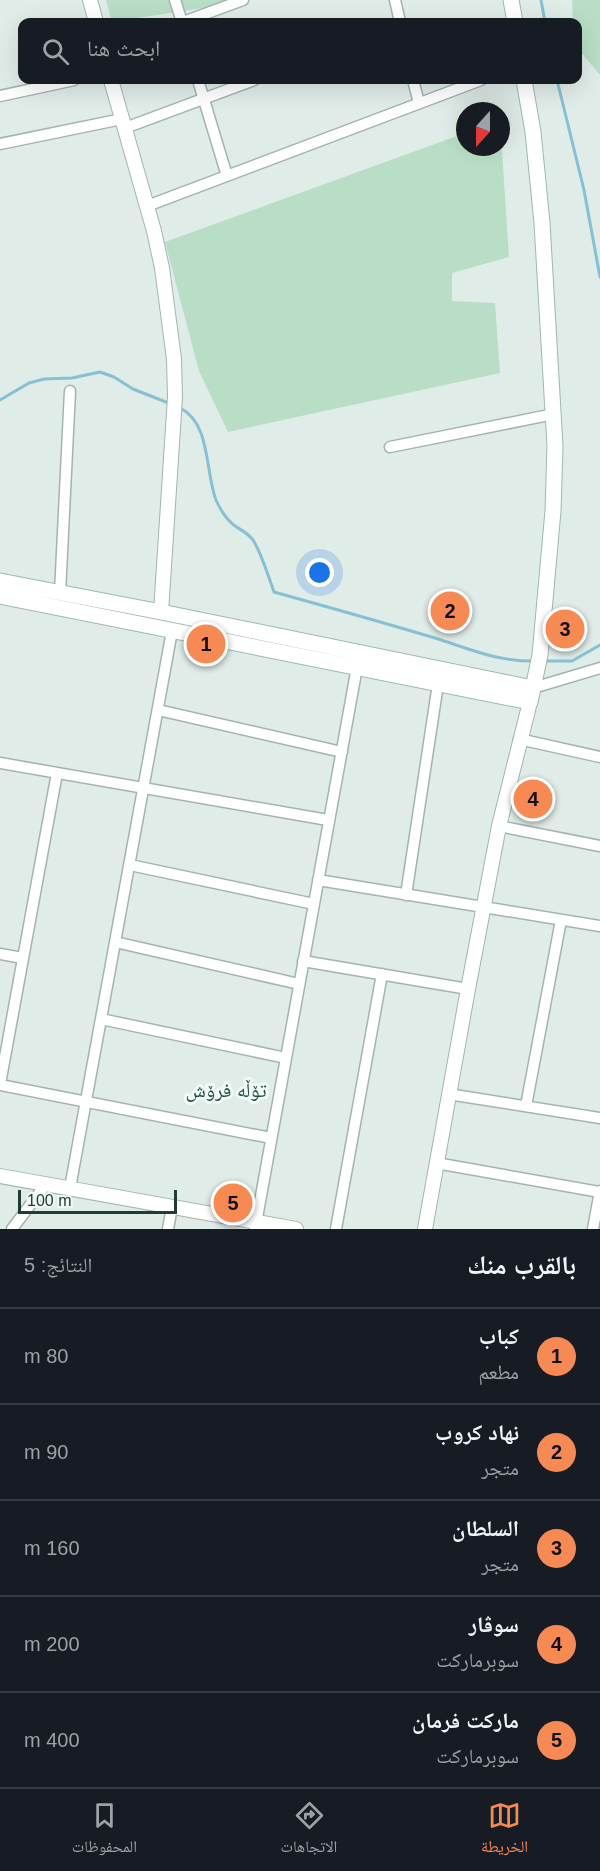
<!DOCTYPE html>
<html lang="ar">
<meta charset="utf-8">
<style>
body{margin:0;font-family:Arial,"Noto Naskh Arabic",sans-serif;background:#242831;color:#f1f3f6;direction:rtl}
.compass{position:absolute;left:456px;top:102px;width:54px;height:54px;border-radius:50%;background:#171b24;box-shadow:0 6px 24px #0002;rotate:201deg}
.scale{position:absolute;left:18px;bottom:15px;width:159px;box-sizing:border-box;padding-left:6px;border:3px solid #203c37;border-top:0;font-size:16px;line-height:21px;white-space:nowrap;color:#203c37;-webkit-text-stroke:4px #f1f8f5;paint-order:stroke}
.you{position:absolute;left:320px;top:573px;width:21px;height:21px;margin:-15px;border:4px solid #fff;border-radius:50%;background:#1a73e8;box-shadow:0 0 0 9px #1a73e833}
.badge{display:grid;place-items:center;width:39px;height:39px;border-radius:50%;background:#f78953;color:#111;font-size:20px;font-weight:700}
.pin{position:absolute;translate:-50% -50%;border:3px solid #fff;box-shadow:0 2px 6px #0006}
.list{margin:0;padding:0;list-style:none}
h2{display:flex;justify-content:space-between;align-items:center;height:78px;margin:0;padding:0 24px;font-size:26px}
h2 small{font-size:20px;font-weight:400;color:#9ea1a6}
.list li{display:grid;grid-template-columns:39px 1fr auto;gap:18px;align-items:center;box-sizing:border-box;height:96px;padding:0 24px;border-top:2px solid #363941}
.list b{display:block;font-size:22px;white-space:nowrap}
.list p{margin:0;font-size:20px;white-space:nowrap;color:#9ea1a6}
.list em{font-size:20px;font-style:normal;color:#9ea1a6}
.icon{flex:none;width:33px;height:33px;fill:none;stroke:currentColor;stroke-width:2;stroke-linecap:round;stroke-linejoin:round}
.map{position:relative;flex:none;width:600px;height:1229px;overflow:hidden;direction:ltr}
.search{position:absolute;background:#171b24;box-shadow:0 6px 24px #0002;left:18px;right:18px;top:18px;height:66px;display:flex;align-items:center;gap:15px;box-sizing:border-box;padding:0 21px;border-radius:12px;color:#9ea1a6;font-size:22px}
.sheet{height:558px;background:#171b24}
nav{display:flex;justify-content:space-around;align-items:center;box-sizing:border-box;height:84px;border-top:2px solid #363941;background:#171b24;font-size:16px;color:#9ea1a6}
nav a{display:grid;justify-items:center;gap:3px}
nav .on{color:#f78953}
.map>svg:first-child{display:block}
.green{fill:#b8dec5}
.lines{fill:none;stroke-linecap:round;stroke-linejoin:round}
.stream{stroke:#85c0d3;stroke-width:3}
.minor-casing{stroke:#a3b4af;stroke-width:13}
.tertiary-casing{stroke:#a3b4af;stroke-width:16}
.secondary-casing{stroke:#9eb8b1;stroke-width:17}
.minor{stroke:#fff;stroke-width:10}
.tertiary{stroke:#fff;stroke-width:14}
.secondary{stroke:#fff;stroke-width:15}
.labels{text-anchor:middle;stroke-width:6;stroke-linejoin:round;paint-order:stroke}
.quarter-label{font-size:20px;fill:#1b4f47;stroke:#f1f8f5}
</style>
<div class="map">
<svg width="600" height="1229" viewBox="0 0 600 1229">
<rect width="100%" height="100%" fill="#e0ece7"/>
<!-- green -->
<path class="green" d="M106 0H232L228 4 112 22Z
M572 0H600V75L578 49V22H573Z
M465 133V147H501V136L509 257 452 273V301L495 303 500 373 228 432 199 371 165 242Z"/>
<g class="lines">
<!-- stream -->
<path class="stream" d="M541 0 545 22
M557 80 584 190 600 277
M0 400 29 383 44 379 72 378 100 372 114 377 133 389 171 404
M180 408C211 423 205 472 216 500 220 509 227 520 235 526 241 530 249 534 253 540 261 552 269 578 274 592 328 607 381 622 435 638 470 649 495 661 533 661
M543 661H572L600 645"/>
<defs>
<path id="minor" d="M175 0 182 22
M395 0 400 22
M183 22 243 0
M198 80 227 176
M413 80 419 103
M0 96 74 80
M125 128 254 80
M0 144 122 119
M147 206 481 80
M390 447 554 414
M60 593 70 391
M533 688 600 668
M158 710 342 752
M519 739 600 757
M0 763 328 820
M499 826 600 846
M130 865 314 904
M318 880 600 926
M406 895 438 684
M115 942 299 984
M0 954 23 958
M303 961 468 989
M101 1019 286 1058
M0 1084 57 773
M0 1085 271 1138
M448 1094 600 1118
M526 1106 561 920
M436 1163 600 1192
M70 1188 172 631
M12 1229 46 1184
M168 1229 172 1207
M255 1229 357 667
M336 1229 382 974
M593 1229 600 1191"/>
<path id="tertiary" d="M90 0 96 22
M111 80 154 231 162 268 174 359 175 397 161 612
M0 1176 296 1229
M425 1229 468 989 499 826 530 702"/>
<path id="secondary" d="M511 0 515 22
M0 581 161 612 533 688
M0 596 530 702 540 655 553 511 555 446 542 223 533 132 524 80"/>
</defs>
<!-- minor casing -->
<use href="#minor" class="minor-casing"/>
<!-- tertiary casing -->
<use href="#tertiary" class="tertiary-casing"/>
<!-- secondary casing -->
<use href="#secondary" class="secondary-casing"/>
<!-- minor -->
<use href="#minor" class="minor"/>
<!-- tertiary -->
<use href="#tertiary" class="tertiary"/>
<!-- secondary -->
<use href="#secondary" class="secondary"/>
</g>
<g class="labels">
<!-- quarter labels -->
<g class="quarter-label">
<text x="226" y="1097">تۆڵە فرۆش</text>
</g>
</g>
</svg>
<svg class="compass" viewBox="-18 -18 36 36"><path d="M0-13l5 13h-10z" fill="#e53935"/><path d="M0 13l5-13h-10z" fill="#9ea1a6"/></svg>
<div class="scale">100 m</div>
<div class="you"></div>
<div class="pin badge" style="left:206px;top:644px">1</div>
<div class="pin badge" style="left:450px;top:611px">2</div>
<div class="pin badge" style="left:565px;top:629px">3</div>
<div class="pin badge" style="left:533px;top:799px">4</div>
<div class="pin badge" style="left:233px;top:1203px">5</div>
<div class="search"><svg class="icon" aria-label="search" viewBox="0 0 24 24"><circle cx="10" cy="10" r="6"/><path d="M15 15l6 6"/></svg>ابحث هنا</div>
</div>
<section class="sheet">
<h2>بالقرب منك<small>النتائج: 5</small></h2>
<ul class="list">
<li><span class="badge">1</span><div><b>كباب</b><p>مطعم</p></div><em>80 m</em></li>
<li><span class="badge">2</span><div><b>نهاد كروب</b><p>متجر</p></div><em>90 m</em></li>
<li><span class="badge">3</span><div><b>السلطان</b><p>متجر</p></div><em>160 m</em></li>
<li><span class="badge">4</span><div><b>سوڤار</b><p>سوبرماركت</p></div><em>200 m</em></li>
<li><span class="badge">5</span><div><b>مارکت فرمان</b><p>سوبرماركت</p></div><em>400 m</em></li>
</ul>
</section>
<nav>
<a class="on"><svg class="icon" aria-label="map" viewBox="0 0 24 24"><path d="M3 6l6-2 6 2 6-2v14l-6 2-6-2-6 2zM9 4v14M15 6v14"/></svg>الخريطة</a>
<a><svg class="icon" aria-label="directions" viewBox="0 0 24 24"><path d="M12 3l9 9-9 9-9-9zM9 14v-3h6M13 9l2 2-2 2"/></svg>الاتجاهات</a>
<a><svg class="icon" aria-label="saved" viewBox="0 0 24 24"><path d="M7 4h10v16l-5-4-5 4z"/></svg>المحفوظات</a>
</nav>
